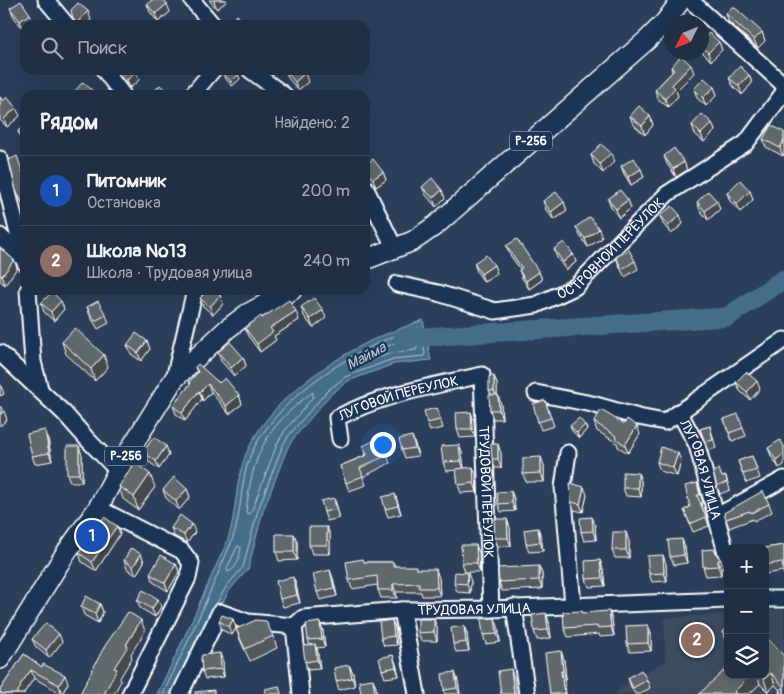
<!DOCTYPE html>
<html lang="ru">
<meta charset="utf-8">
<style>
body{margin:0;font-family:Pangolin,sans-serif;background:#2d3b4f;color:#f1f3f6}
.controls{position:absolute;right:15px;bottom:15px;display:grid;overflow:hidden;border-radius:10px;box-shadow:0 5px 20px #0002}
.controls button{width:45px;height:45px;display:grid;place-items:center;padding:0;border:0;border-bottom:1px solid #3d4a5d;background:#202f44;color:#f1f3f6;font:25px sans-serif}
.compass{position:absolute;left:664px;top:15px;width:45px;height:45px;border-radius:50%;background:#202f44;box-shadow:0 5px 20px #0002;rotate:227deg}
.you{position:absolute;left:382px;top:444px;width:18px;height:18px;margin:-12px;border:4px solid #fff;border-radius:50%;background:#1a73e8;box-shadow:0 0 0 8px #1a73e833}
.badge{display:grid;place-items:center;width:32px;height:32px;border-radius:50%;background:#ffd166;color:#fff;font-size:16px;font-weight:700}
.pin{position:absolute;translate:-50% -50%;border:2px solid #fff;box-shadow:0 1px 5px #0006}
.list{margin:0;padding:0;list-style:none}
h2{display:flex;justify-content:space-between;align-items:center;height:65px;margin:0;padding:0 20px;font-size:21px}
h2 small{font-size:16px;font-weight:400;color:#a2a9b2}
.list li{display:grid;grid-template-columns:32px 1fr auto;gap:15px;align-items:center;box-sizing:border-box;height:70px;padding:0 20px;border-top:1px solid #3d4a5d}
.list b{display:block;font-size:19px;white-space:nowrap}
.list p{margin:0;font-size:16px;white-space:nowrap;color:#a2a9b2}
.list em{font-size:16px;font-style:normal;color:#a2a9b2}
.icon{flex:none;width:28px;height:28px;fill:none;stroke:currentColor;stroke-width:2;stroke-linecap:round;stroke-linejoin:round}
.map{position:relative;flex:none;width:784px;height:694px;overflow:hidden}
.search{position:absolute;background:#202f44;box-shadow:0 5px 20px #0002;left:20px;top:20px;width:350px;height:55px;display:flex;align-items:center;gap:12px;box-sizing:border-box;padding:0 18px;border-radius:15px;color:#a2a9b2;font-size:19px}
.panel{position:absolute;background:#202f44;box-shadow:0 5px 20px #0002;left:20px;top:90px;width:350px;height:205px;border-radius:15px}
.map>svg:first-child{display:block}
.built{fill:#3b4b60}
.water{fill:#446e8b;stroke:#8fa8b9}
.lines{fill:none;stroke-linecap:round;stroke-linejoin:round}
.shore{stroke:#b4c5d1;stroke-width:1}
.river{stroke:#446e8b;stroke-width:19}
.minor-casing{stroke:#fff;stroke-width:19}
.major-casing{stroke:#fff;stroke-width:22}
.minor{stroke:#1d3557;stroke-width:15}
.major{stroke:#1d3557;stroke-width:19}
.wall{fill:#53595d;stroke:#fff}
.shaded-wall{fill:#44484c;stroke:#fff}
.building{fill:#61676c;stroke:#fff}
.labels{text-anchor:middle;stroke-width:4.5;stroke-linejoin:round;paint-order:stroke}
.shield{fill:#1d3557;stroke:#bbc2cd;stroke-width:1}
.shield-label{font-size:12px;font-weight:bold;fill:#fff}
.street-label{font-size:14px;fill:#fff;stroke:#1d3557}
.water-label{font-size:15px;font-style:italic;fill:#b4c5d1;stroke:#1d3557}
</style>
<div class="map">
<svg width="784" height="694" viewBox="0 0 784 694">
<rect width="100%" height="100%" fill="#2b3f5b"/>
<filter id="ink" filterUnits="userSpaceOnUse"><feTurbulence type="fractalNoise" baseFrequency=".02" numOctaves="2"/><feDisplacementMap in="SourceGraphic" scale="10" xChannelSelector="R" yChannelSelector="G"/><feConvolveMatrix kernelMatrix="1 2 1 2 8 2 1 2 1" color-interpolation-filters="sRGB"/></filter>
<g filter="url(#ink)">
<!-- built -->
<path class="built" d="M784 610V694H615L621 687 646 671 666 662 664 618 728 614V675H765V611Z"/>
<!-- water -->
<path class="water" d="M423 320 431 360 394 364 348 381 330 395 293 439 287 449 263 511 248 569 229 591 185 674 176 694H157C175 658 192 621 208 584 214 569 222 554 228 539 237 511 235 481 246 454 267 403 323 365 370 341 387 333 405 327 423 320Z"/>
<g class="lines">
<!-- shore -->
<path class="shore" d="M412 336 415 338 417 348 416 350 391 353 367 362 364 361V358L376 351Z
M313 393V397L284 432 277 444 251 513 247 514 246 512C252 456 265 428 310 394Z
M238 546 241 548C239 558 238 568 228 572L227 569Z
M163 694C187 644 210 594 231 543 243 514 239 482 251 454 275 402 339 359 390 338 399 335 409 329 419 328L425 353 424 356 393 359 345 377 327 391 289 435 282 447 258 510 243 567 226 587 216 604"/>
<!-- river -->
<path class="river" d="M403 340 409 338 727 317 784 279"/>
<defs>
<g id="minor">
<path d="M46 0 67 25"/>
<path d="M192 0 213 25"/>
<path d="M690 0 783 84 784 89"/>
<path d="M104 70 123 95"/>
<path d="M250 70 284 95"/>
<path d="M192 95 213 70"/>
<path d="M0 159 25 263"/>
<path d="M365 187 395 249"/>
<path d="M0 236 25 260"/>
<path id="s1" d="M397 284 438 293 495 311 536 305 575 287 667 194 746 143 784 92"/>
<path d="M28 290 33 362 40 389"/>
<path d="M0 353 64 413 87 439 118 471"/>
<path d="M174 379 195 290"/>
<path d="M536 393 592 404 638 417 665 422 784 340"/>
<path id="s2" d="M679 412 697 445 728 560"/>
<path id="s3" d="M340 439 337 418C382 394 433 386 482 375L491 609"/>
<path d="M568 453 563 487 573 605"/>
<path d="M98 508 182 551 191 563 188 578 130 694"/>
<path d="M717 516 784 479"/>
<path d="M765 599H784"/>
<path d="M514 607 527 694"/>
<path d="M402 610 417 694"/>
<path d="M180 694 220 612 248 622 294 626"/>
<path id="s4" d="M301 694 294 626 303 618 402 610 491 609 728 600"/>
</g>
<path id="major" d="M365 260 413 241 436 225 647 40 665 22 681 0
M0 659 65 554 98 508 124 459 174 379 227 329 247 314 292 290"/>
</defs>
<!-- minor casing -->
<use href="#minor" class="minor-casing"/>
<!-- major casing -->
<use href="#major" class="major-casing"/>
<!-- minor -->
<use href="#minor" class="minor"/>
<!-- major -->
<use href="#major" class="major"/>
</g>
<!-- wall -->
<path class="wall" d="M209 0H226L227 1 217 9Z
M147 4 170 12 158 22 150 12Z
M10 8 33 22 25 25V28L23 29 14 17Z
M726 14 762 32 765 41 758 48 729 22Z
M73 19 91 20 86 25H75Z
M702 41 719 42 722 50 711 61 702 52Z
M671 67 694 73 676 91 678 96 668 107 658 99 655 90 672 72Z
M116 70H134L139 80 130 88Z
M285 70 308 82 298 90 288 78Z
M223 73 238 75 240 79 232 86 224 77Z
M749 75 752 83 742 95 733 86 729 78Z
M714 87 717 95 706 106 697 98 694 89Z
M0 97 20 116 7 127 0 120Z
M630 116H650L653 125 645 135 633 124Z
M712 123 715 131 704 142 695 134 692 125Z
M25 125V144L21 140 18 131Z
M784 132V154L783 156 766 147 763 139Z
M591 155 614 162 603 173 594 164Z
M664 156 684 162 687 170 676 177 667 164Z
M365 165 383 172 386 180 376 187 366 175 365 173Z
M621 166 641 169 644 177 631 185 624 174Z
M25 178V210L16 190Z
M422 187 445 198 436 207 426 195Z
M750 191 753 200 740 212 730 201 727 193Z
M608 199 628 200 631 208 619 218 611 207Z
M543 201 564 202 567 211 554 220 546 210Z
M697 202 720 209 708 220 700 210Z
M365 207 371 220 365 223Z
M660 216 683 224 671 234 663 224Z
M576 227 602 238 588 247 580 236Z
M506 246 539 272 542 280 529 289 522 278 519 270 520 269 510 255Z
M0 248 17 268 5 285 0 281Z
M554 249 573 254 576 262 566 270 557 258Z
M616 257 635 261 638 269 625 277 619 266Z
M474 263 494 265 497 274 484 282 477 272Z
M220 295 223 304 213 315 203 306 200 298Z
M61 301 64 309 54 321 44 312 41 303Z
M87 307 106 315 109 323 98 329 90 316Z
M301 307 323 310 326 318 313 328 304 316Z
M262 318 299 320 274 336 276 340 260 352 248 336 245 328Z
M147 341 150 349 141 361 131 354 127 345Z
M62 342 108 367 95 381 66 354Z
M218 352 243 357 246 366 234 376 221 361Z
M195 367 239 395 242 404 229 414 211 392 203 401 202 399 185 421 176 414 173 406 190 384 189 382 197 373Z
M494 376 497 384V395L501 404 502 419H493L490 410 491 395 489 391Z
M736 382 760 389 750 400 740 391Z
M0 383 4 394 0 396Z
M545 400 554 426 541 430 538 422Z
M437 408 443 428 430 431 427 423Z
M471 412 474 421 475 437 460 438 457 429Z
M724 419 743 428 746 436 732 441Z
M594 422 640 434 628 453 618 447 617 443 597 431Z
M585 425 587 429 579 438 572 431 570 426Z
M710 426 716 448 708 451 700 429Z
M48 439 52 461 35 464 32 456Z
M415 444 418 456 405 458 402 450Z
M459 445 462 453 464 468 476 475 477 492 461 493 458 485 457 470 446 471 443 462Z
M166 446 169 455 159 469 146 460 143 452Z
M363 446 387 455 390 463 363 477 366 485 349 491 340 466 366 455Z
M784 446 779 468 771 456 768 448Z
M501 453V468H495L492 459Z
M82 455V482H70L67 474Z
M752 456 760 478 746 483 738 461Z
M681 461 677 476 660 471 657 462Z
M544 465V482H526L523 474Z
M638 473 641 481V497L626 496 623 488Z
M726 476 730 490 720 494 717 486 722 477Z
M697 483 703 503H701L709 526 693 532 684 510 690 507Z
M119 486 155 487 138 510 123 499Z
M187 489 190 497 179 510 166 498 163 490Z
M511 491 514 499 515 511 501 512 498 504Z
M587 495 583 512 574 510 571 502Z
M398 503 401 514 388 517 385 509Z
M769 504 772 512 754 521 753 519 729 528 726 519Z
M337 506 339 518 327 521 324 512Z
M507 519 510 528 511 546 498 547 495 538Z
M595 525 596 540 584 541 581 532Z
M117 526 120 534 96 571 82 562 79 553Z
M327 527 330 535V554H312L309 545Z
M171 528 195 532 187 543 174 536Z
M538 528 541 537 543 551 529 552 526 544Z
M294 534 297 542V560L279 561 276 552Z
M629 541V558H615L612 550Z
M476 545 479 553 480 572H465L462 563Z
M784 545V575L783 571 765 574V548Z
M685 547 687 563 674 565 670 557Z
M714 549 717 555 721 560 724 568 721 569V575L706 576 703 567Z
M141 554 144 562 136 575 127 569 124 560Z
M363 559 364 562H393L395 566 417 569 439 578 440 596H422L421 592H396L397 598H381L378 590 377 585 352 589 349 580Z
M600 560 603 569 605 586 589 587 586 579Z
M176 564 179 572 168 591 153 582 150 574Z
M666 564 667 581 652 582 649 574Z
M539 566 542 574V589L502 591 499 582Z
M293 577 296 585 300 603 283 607 280 599Z
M333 578 337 596 320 600 317 592Z
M471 581 470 593 457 592 454 583Z
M158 599 161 607 155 617 140 608 137 600Z
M100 604 103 612 98 623 84 615 81 607Z
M582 611 583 613 612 619 614 636 600 637 599 634 568 637 564 628Z
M546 613 549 622 551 638 537 640 534 631Z
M233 619 236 628 232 635 222 630 219 621Z
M392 620 395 628 397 645 384 646 381 638Z
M320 622 323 631 325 647 317 648 318 653 320 669 308 670 305 662 310 645 308 640Z
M648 625 651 634V651L630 652 627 644Z
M464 626 467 634 469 651 456 652 453 644Z
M498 626 500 642 486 644 483 635Z
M437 627V641H421L418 633Z
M728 627V645L723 632Z
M236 629 273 636 277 648 250 661 241 642Z
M32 639 62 642 49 658 36 647Z
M561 651 564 660 566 679H564L566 694H550Z
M24 654 42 667 68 683 62 694 34 678 24 693V694H0V690Z
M784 656V694H780L779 691 780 690 775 685 768 692 760 684 749 694H699L728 675H765Z
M223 662 224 677 205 679 202 671Z
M396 664 399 676 385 678 382 670Z
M349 665 353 673 355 686 339 690 336 681Z
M628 678 647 680 650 688 640 694H635L631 687Z
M458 681 460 694H445L444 690Z"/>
<!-- shaded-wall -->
<path class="shaded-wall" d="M215 0H226L227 1 217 9 214 1Z
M167 4 170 12 158 22 155 14Z
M88 11 91 20 86 25H78L77 23Z
M30 14 33 22 29 25H25V28L23 29 20 21Z
M762 32 765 41 758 48 754 40Z
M719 42 722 50 711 61 708 53Z
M691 65 694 73 676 91 678 96 668 107 665 99 672 85Z
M136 72 139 80 130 88 127 80Z
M305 73 308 82 298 90 295 82Z
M238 75 240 79 232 86 231 82Z
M749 75 752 83 742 95 739 86Z
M714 87 717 95 706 106 703 98Z
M93 91 94 95H89Z
M16 108 20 116 7 127 4 119Z
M650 116 653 125 645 135 642 126Z
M712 123 715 131 704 142 701 134Z
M784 140V154L783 156 780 148Z
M611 153 614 162 603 173 600 164Z
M684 162 687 170 676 177 673 169Z
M641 169 644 177 631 185 628 177Z
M383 172 386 180 376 187 373 179Z
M442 190 445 198 436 207 433 198Z
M750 191 753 200 740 212 737 204Z
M628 200 631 208 619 218 616 209Z
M717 201 720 209 708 220 705 211Z
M564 202 567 211 554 220 551 212Z
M680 215 683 224 671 234 668 226Z
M599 229 602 238 588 247 585 239Z
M573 254 576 262 566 270 563 262Z
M14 260 17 268 5 285 2 276Z
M494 265 497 274 484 282 481 274Z
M539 272 542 280 529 289 526 281Z
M236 290H243L237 294Z
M220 295 223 304 213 315 210 307Z
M61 301 64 309 54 321 51 312Z
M323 310 326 318 313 328 310 319Z
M296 311 299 320 274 336 276 340 260 352 257 344 270 328Z
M147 341 150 349 141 361 138 353Z
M104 355 108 367 95 381 91 369Z
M243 357 246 366 234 376 231 368Z
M494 376 497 384V399L494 391Z
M757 381 760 389 750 400 747 392Z
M208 384 211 392 203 401 200 392Z
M199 391 202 399 185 421 182 413Z
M239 395 242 404 229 414 226 406Z
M498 395 501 404 502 419 499 410Z
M4 411 7 420 0 426V415Z
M471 412 474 421 475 437 472 429Z
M585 425 587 429 579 438 577 433Z
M637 426 640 434 628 453 625 445Z
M45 430 48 439 52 461 49 453Z
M412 436 415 444 418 456 415 448Z
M498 444 501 453V468L498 459Z
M459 445 462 453 464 469 461 461Z
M79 446 82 455V482L79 474Z
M166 446 169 455 159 469 156 461Z
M678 453 681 461 677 476 673 468Z
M784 454V465L779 468 776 460Z
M541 457 544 465V482L541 473Z
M473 467 476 475 477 492 474 483Z
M638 473 641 481V497L638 488Z
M150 474 155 487 138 510 134 497Z
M584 487 587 495 583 512 580 504Z
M187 489 190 497 179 510 176 501Z
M511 491 514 499 515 511 512 503Z
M395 494 398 503 401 514 398 506Z
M334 498 337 506 339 518 336 509Z
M592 517 595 525 596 540 593 531Z
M507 519 510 528 511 546 508 538Z
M192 524 195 532 187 543 184 535Z
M117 526 120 534 96 571 92 562Z
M327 527 330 535V554L327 545Z
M538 528 541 537 543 551 540 542Z
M626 532 629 541V558L626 550Z
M294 534 297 542V560L294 552Z
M682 539 685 547 687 563 684 555Z
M476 545 479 553 480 572 477 563Z
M141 554 144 562 136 575 133 567Z
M663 555 666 564 667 581 664 573Z
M600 560 603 569 605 586 602 578Z
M718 560 721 569V575L718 566Z
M176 564 179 572 168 591 165 583Z
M539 566 542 574V589L539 580Z
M436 569 439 578 440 596 437 588Z
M330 570 333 578 337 596 334 588Z
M468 573 471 581 470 593 467 584Z
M293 577 296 585 300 603 297 595Z
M393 584 396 592 397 598 393 590Z
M158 599 161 607 155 617 152 609Z
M100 604 103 612 98 623 95 614Z
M609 611 612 619 614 636 611 627Z
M546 613 549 622 551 638 548 630Z
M495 618 498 626 500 642 497 634Z
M233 619 236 628 232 635 229 627Z
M434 619 437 627V641L434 632Z
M141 620 145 631 131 654 132 658 120 678 121 681 114 694H104L114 668 126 645Z
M392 620 395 628 397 645 394 636Z
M320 622 323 631 325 647 322 639Z
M648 625 651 634V651L648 643Z
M464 626 467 634 469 651 466 642Z
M59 634 62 642 49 658 46 650Z
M315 644 318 653 320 669 317 660Z
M561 651 564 660 566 679 563 671Z
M220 653 223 662 224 677 221 669Z
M393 655 396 664 399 676 396 667Z
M349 665 353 673 355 686 352 678Z
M511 669 514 678 516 694H514Z
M31 670 34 678 24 693V694H16L20 685Z
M561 671 564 679 566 694H564Z
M455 672 458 681 460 694 457 688Z
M771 673 775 685 768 692 764 679Z
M65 675 68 683 62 694 59 685Z
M751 675H757L760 684 749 694H735L734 692Z
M373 679 376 687 377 694H375Z"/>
<!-- building -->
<path class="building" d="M152 0H164L167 4 155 14 147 4Z
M21 1 30 14 20 21 10 8Z
M78 3 88 11 77 23 73 19 71 10Z
M733 6 762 32 754 40 726 14Z
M237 15 246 25H226Z
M709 33 719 42 708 53 702 46V41Z
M681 56 691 65 672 85 675 88 665 99 655 90 674 70 671 67Z
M740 66 749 75 739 86 729 78Z
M119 70H134L136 72 127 80Z
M226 70H234L238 75 231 82 223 73Z
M285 70H302L305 73 295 82Z
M704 78 714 87 703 98 694 89Z
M83 82 93 91 89 95H74L73 93Z
M160 85 171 95H150Z
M211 90 216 95H205Z
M0 97 3 101 7 97 16 108 4 119 0 115Z
M639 106 650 116 642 126 630 116Z
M702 114 712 123 701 134 692 125Z
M25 125V139L18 131Z
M771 125 784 132V140L780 148 763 139Z
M601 144 611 153 600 164 591 155Z
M674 148 684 162 673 169 664 156Z
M17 156 22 171 25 178V203L23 204 16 190 9 160Z
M634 158 641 169 628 177 621 166Z
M373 159 383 172 373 179 365 170V165Z
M432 178 442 190 433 198 422 187Z
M740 180 750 191 737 204 727 193Z
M620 190 628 200 616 209 608 199Z
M708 191 717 201 705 211 697 202Z
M556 192 564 202 551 212 543 201Z
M672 206 680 215 668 226 660 216Z
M590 217 599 229 585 239 576 227Z
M517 239 539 272 526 281 519 270 522 268 506 246Z
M564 242 573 254 563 262 554 249Z
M0 248 14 260 2 276 0 275Z
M629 250 635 261 622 269 616 257Z
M486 255 494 265 481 274 474 263Z
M208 290H214L220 295 210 307 200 298Z
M52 292 61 301 51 312 41 303Z
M314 298 323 310 310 319 301 307Z
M289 300 296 311 270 328 273 332 257 344 245 328 261 316 262 318Z
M98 301 106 315 95 321 87 307Z
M75 328 104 355 91 369 62 342Z
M136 333 147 341 138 353 127 345Z
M230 342 243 357 231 368 218 352Z
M198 364 219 383 225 378 239 395 226 406 208 384 200 392 199 391 182 413 173 406 191 383 189 382 198 372 195 367Z
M746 372 757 381 747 392 736 382Z
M489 376H494V391H489Z
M489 395H498L499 410H490Z
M545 400 551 418 538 422 533 404Z
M0 406 4 411 0 415Z
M437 408 440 420 427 423 424 411Z
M601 410 624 424 627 419 637 426 625 445 615 438 616 436 594 422Z
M471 412 472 429H457L456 413Z
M738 414 743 428 729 433 724 419Z
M579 418 585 425 577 433 570 426Z
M710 426 713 440 705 442 700 429Z
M45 430 49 453 32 456 27 434Z
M412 436 415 448 402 450 399 439Z
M154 437 166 446 156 461 143 452Z
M379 438 387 455 360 468 363 476 346 483 340 466 367 455 363 446Z
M780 440 784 446V454L776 460 768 448Z
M491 444H498V459H492Z
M459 445 461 461 443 462 441 446Z
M67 446H79V474H67Z
M661 447 678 453 673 468 657 462Z
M752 456 757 470 743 474 738 461Z
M541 457V473L523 474V458Z
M135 463 150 474 134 497 119 486Z
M473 467 474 483 458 485 456 469Z
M719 469 722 477 726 476 727 482 717 486 713 472Z
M623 472 638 473V488H623Z
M174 477 187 489 176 501 163 490Z
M570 483 584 487 580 504 571 502Z
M697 483 700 495H697L706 517 690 524 684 510 690 507 685 486Z
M511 491 512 503 498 504 497 492Z
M763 491 769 504 751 513 750 511 726 519 724 513Z
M395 494 398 506 385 509 382 497Z
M334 498 336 509 324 512 321 501Z
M180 515 192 524 184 535 171 528Z
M104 517 117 526 92 562 79 553Z
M592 517 593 531 581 532 580 518Z
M494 519H507L508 538H495Z
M309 527H327V545H309Z
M538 528 540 542 526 544 524 530Z
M613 532H626V550H612Z
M276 534H294V552H276Z
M682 539 684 555 670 557 668 540Z
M461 545H476L477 563H462Z
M784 545V574L782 562 765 565V548Z
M131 548 141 554 133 567 124 560Z
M714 549 716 554 721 560H718V566L703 567 702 550Z
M161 555 176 564 165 583 150 574Z
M663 555 664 573 649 574 647 556Z
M363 559 364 562H393V566H416V569H436L437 588H419V583L393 584V590H378L377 576 349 580 346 562Z
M600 560 602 578 586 579 585 561Z
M539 566V580L499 582 498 568Z
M330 570 334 588 317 592 313 574Z
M455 572 468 573 467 584 454 583Z
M293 577 297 595 280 599 276 581Z
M143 590 158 599 152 609 137 600Z
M86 596 100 604 95 614 81 607Z
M582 611V613L609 611 611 627 597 628V626L564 628 563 612Z
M128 612 141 620 126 645 128 646 114 668 117 669 104 694H80L103 649Z
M546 613 548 630 534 631 532 615Z
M222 615 233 619 229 627 219 621Z
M495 618 497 634 483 635 481 619Z
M418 619H434V632L418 633Z
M256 620 266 621 273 636 245 649 236 629Z
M392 620 394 636 381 638 379 622Z
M320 622 322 639 308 640 306 624Z
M46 623 59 634 46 650 32 639Z
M648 625V643L627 644 626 626Z
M464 626 466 642 453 644 451 628Z
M728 627V637L723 632Z
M765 636 784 656V694H782L779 691 784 687 771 673 764 679 760 675H765Z
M315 644 317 660 305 662 303 646Z
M561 651 563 671H561L564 694H550L545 653Z
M220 653 221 669 202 671 201 658 202 655Z
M24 654 42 667 43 664 65 675 59 685 31 670 20 685 21 687 16 694H3L0 692V690Z
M393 655 396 667 382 670 379 658Z
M349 665 352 678 336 681 334 668Z
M728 667V675H751L734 692 736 694H699Z
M511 669 514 694H501L498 671Z
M641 670 647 680 633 688 628 678Z
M455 672 457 688 444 690 442 674Z
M373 679 375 694H361L359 681Z
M279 686 281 694H266L265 689Z
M214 690V694H195V692Z"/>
</g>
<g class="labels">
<!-- shield labels -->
<g class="shield">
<rect x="510" y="131.5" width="42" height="19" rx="4"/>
<rect x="105" y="446.5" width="42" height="19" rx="4"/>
</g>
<g class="shield-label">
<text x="531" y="145">Р-256</text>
<text x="126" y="460">Р-256</text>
</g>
<!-- street labels -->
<g class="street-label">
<text dy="5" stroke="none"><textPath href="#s1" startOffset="238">ОСТРОВНОЙ ПЕРЕУЛОК</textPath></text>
<text dy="5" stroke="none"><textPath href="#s3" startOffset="86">ЛУГОВОЙ ПЕРЕУЛОК</textPath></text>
<text dy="5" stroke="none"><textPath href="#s2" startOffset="62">ЛУГОВАЯ УЛИЦА</textPath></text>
<text dy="5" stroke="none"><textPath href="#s3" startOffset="290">ТРУДОВОЙ ПЕРЕУЛОК</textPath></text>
<text dy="5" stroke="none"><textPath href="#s4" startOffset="252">ТРУДОВАЯ УЛИЦА</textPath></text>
</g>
<!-- water labels -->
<g class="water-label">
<text transform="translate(366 356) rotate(-28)" y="5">Майма</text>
</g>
</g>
</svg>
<div class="controls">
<button>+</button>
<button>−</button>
<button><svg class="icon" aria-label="layers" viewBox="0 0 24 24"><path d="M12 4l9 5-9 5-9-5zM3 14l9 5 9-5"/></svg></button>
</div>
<svg class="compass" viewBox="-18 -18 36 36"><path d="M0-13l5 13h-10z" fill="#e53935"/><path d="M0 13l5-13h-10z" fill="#a2a9b2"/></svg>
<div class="you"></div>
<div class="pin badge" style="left:92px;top:536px;background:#1a4fb4">1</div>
<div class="pin badge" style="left:697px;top:640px;background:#8d6e63">2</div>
<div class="search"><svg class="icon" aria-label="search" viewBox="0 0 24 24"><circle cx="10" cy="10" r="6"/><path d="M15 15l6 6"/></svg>Поиск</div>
<section class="panel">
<h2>Рядом<small>Найдено: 2</small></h2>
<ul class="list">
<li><span class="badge" style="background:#1a4fb4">1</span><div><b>Питомник</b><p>Остановка</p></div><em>200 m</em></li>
<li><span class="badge" style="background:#8d6e63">2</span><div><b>Школа №13</b><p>Школа · Трудовая улица</p></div><em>240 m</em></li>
</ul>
</section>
</div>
